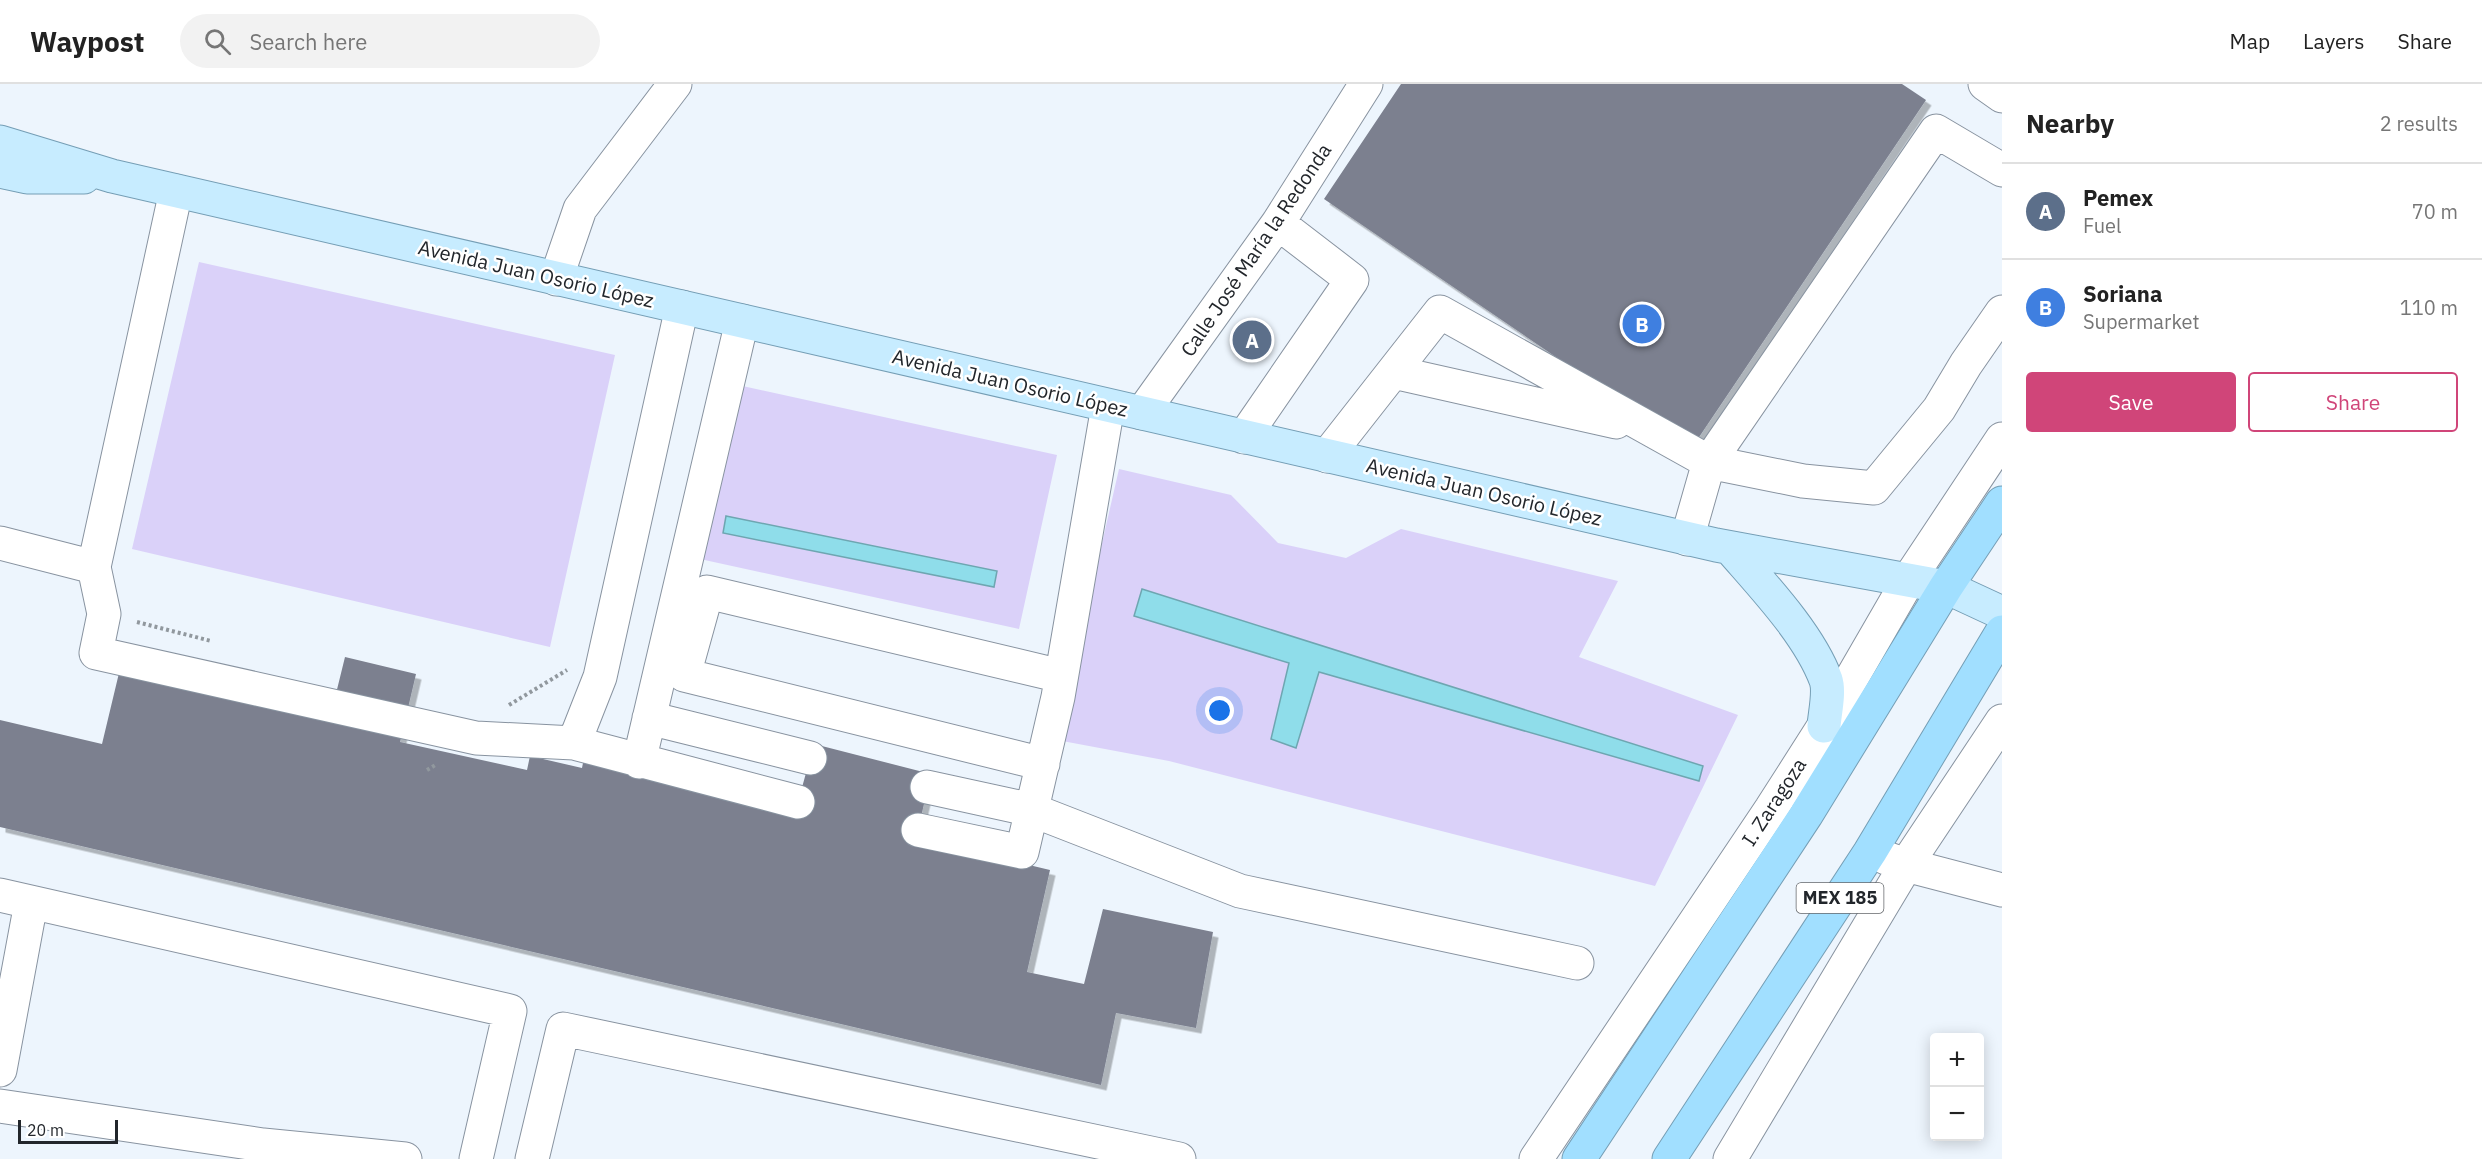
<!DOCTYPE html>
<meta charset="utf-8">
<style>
body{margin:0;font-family:"IBM Plex Sans",sans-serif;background:#f2f2f2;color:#222}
.controls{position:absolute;right:18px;bottom:18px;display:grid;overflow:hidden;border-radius:6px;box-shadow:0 3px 15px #0003}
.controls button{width:54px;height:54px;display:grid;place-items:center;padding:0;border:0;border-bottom:2px solid #e0e0e0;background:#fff;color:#222;font:30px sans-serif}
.scale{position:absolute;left:18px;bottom:15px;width:100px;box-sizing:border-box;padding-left:6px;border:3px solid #22262b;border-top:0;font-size:16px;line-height:21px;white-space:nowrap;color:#22262b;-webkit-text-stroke:4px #fff;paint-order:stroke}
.you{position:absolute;left:1220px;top:627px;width:21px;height:21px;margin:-15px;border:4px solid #fff;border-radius:50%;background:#1a73e8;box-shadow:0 0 0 9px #1a73e833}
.badge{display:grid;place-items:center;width:39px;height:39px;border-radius:50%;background:#d04579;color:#fff;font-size:20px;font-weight:700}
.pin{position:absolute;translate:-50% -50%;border:3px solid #fff;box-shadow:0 2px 6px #0006}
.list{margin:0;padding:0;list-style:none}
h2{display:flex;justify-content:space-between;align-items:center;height:78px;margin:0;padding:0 24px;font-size:26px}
h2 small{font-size:20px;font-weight:400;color:#767676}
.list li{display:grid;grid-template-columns:39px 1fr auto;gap:18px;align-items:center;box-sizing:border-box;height:96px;padding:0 24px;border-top:2px solid #e0e0e0}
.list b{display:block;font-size:22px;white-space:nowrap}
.list p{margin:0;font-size:20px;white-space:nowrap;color:#767676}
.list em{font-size:20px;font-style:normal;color:#767676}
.actions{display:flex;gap:12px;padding:18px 24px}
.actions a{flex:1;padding:14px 0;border:2px solid #d04579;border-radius:6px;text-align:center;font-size:21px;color:#d04579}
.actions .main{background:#d04579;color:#fff}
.icon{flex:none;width:33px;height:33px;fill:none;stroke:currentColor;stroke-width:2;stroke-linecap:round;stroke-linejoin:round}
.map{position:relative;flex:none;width:2002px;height:1075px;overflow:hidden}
header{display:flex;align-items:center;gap:36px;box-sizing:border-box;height:84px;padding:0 30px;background:#fff;border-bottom:2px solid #e0e0e0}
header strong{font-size:28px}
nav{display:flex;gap:33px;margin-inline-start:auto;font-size:21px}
.search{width:420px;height:54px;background:#f2f2f2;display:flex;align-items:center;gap:15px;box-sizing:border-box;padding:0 21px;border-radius:33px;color:#767676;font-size:22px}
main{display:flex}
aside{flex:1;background:#fff}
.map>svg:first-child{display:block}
.green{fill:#dad1f9}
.water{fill:#8fddea;stroke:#6ea6b1;stroke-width:1.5}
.building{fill:#7c808f;filter:url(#shadow)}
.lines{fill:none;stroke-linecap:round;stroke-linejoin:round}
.minor-casing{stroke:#8893a0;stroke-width:35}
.major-casing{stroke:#759eb5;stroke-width:35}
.highway-casing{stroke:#759eb5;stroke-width:35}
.path{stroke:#91989e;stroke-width:4;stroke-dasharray:3 3;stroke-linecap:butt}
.minor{stroke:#fff;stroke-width:33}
.major{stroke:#c7ecff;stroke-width:33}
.highway{stroke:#a1dfff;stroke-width:33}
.labels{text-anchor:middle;stroke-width:5;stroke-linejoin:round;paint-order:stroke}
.shield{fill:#fff;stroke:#64676b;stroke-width:1.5}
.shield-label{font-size:18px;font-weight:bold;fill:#22262b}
.street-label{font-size:20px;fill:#22262b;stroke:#fff}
</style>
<header>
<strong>Waypost</strong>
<div class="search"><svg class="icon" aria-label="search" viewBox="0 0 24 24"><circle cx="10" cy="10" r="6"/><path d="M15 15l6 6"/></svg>Search here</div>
<nav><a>Map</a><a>Layers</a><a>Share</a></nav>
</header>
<main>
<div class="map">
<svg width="2002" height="1075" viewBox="0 0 2002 1075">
<defs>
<filter id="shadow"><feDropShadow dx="5.5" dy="5.5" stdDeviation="0" flood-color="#0004"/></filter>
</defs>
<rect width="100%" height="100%" fill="#edf5fd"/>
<!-- green -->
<path class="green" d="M199 178 615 271 550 563 132 465Z
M738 301 1057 371 1019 545 700 475Z
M1119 385 1231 411 1278 459 1346 474 1401 445 1618 497 1579 573 1738 631 1655 802 1169 677 1057 656Z"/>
<!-- water -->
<path class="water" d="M726 432 997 487 994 503 723 449Z
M1142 505 1703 682 1699 697 1319 588 1296 664 1271 655 1289 579 1134 532Z"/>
<!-- building -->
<path class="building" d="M1401 0H1902L1926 16 1691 365 1324 115Z
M345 573 416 590 400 658 527 686 530 672 582 684 585 669 798 718 814 660 931 690 916 754 1050 786 1027 888 1084 900 1103 825 1213 848 1196 944 1116 929 1101 1001 0 743V636L102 660 119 589 329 638Z"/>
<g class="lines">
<defs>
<path id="minor" d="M1985 0 2002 12
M176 107 94 483 104 530 96 569 476 654 574 659 600 593 682 223
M556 195 580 125 675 0
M1393 288 1616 338
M1142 329 1278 139 1366 0
M1244 353 1352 196 1278 139
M1327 372 1440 228 1709 378 1803 397 1874 404 1939 325 1966 280 2002 228
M1687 455 1709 378 1936 47 2002 86
M0 459 94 483
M649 634 810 674
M574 659 798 718
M639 678 742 237
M1043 680 684 591 707 508 1061 592
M927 703 1032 726 1240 807 1577 879
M918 746 1022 768 1058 613 1108 322
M1886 774 1906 781 2002 806
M0 811 510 927 476 1075
M0 986 31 819
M0 1022 263 1061 405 1075
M532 1075 563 945 1179 1075
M1536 1075 1771 725 1824 642 1909 495 2002 355
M1730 1075 1906 781 2002 637"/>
<path id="major" d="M0 58 112 92 1716 461 1946 503 2002 529
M0 87 27 93H84
M1731 465C1763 502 1809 550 1826 596 1830 608 1825 629 1824 642"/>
<path id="highway" d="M1579 1075 1806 731 1946 503 2002 419
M1669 1075 1870 768 2002 548"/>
</defs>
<!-- minor casing -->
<use href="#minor" class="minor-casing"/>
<!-- major casing -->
<use href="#major" class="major-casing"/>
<!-- highway casing -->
<use href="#highway" class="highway-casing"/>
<!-- path -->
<path class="path" d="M137 538 211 557
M509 621 567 586
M427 686 437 680"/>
<!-- minor -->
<use href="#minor" class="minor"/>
<!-- major -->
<use href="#major" class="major"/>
<!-- highway -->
<use href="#highway" class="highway"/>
</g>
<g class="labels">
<!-- shield labels -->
<rect class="shield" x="1796.5" y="799" width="87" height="30" rx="4.5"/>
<g class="shield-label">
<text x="1840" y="820">MEX 185</text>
</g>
<!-- street labels -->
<g class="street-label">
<text transform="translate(1256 166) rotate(-56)" y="7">Calle José María la Redonda</text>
<text transform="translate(536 190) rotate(13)" y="7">Avenida Juan Osorio López</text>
<text transform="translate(1010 299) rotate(13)" y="7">Avenida Juan Osorio López</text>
<text transform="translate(1484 408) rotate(13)" y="7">Avenida Juan Osorio López</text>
<text transform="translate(1774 718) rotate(-57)" y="7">I. Zaragoza</text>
</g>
</g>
</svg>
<div class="controls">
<button>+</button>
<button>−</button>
</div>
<div class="scale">20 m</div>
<div class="you"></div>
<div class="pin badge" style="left:1252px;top:256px;background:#5c6f8a">A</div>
<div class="pin badge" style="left:1642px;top:240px;background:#3f7fe0">B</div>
</div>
<aside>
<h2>Nearby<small>2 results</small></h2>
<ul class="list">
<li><span class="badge" style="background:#5c6f8a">A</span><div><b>Pemex</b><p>Fuel</p></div><em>70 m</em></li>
<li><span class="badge" style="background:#3f7fe0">B</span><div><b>Soriana</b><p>Supermarket</p></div><em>110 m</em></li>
</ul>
<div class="actions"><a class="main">Save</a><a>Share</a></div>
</aside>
</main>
